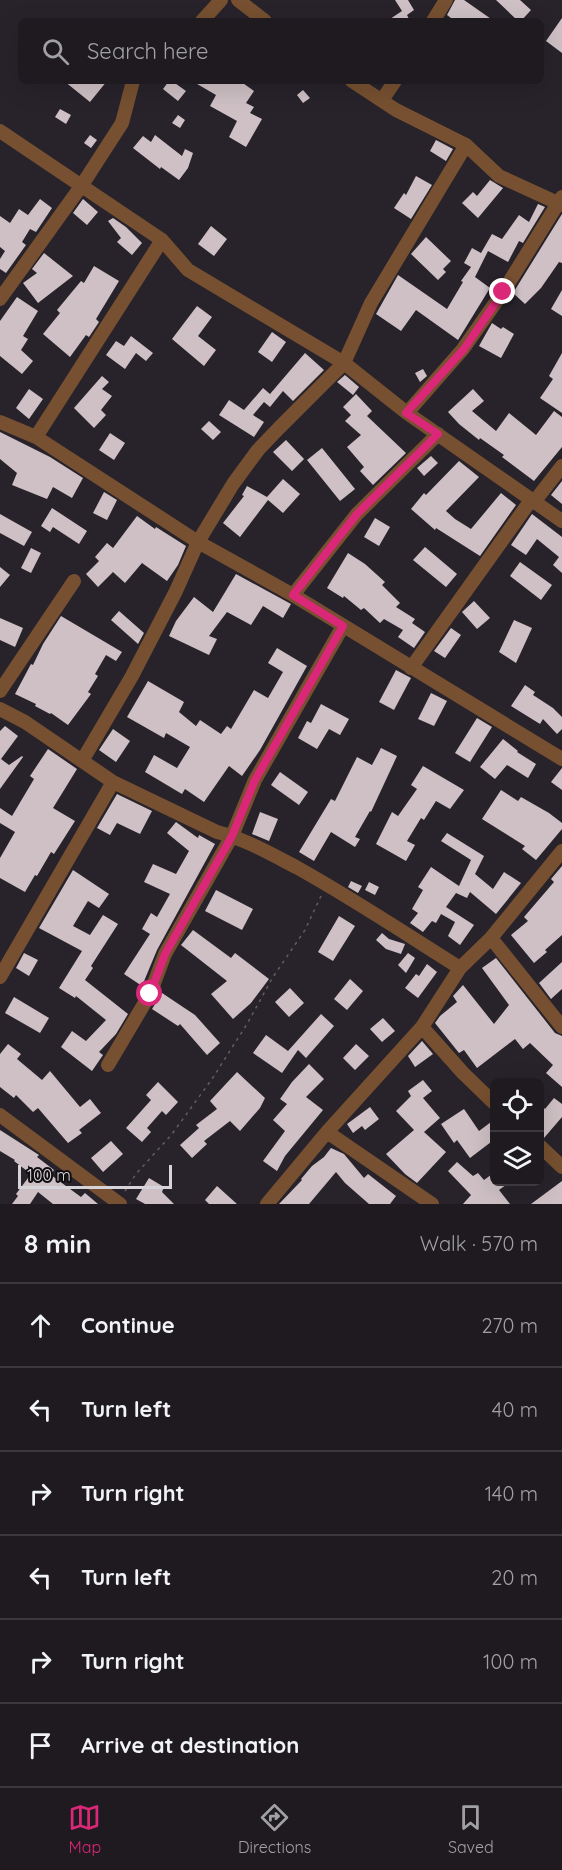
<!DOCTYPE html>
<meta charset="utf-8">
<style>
body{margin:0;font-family:Quicksand,sans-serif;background:#2b272d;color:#f1f3f6}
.controls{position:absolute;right:18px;bottom:18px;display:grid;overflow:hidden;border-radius:9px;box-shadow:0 6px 24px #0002}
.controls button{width:54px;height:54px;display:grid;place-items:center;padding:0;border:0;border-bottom:2px solid #3c383e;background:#1e1a20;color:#f1f3f6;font:30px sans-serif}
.scale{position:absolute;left:18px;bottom:15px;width:154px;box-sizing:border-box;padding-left:6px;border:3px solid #d7d4d9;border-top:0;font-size:16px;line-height:21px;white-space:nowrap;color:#d7d4d9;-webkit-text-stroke:4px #100d11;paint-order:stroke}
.stop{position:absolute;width:18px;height:18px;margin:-14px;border:4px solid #db2777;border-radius:50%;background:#fff}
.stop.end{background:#db2777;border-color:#fff;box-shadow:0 2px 6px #0008}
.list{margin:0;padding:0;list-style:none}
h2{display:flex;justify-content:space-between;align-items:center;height:78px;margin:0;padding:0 24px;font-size:26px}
h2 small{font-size:20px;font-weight:400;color:#a1a1a5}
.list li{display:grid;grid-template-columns:39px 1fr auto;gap:18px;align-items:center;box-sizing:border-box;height:84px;padding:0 24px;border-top:2px solid #3c383e}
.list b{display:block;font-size:22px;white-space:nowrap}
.list em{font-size:20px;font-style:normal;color:#a1a1a5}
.icon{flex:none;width:33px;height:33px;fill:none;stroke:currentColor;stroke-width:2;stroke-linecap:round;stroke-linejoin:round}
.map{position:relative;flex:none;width:562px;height:1204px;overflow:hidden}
.search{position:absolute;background:#1e1a20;box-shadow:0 6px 24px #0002;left:18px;right:18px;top:18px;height:66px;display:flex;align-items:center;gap:15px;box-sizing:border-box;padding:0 21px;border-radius:9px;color:#a1a1a5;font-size:22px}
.sheet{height:582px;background:#1e1a20}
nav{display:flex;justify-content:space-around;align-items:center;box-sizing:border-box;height:84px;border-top:2px solid #3c383e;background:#1e1a20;font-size:16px;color:#a1a1a5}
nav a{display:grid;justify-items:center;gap:3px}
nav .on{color:#db2777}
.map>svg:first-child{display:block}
.building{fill:#cec0c4}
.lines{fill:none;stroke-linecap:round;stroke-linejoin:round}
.path{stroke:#625d64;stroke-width:1.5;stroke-dasharray:3 4.5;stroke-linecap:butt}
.minor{stroke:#765030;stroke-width:14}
.route{stroke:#db2777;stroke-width:8}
</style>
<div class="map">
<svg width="562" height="1204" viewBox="0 0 562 1204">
<rect width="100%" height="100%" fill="#28232b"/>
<!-- building -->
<path class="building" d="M395 0H408L414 10 407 15 410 21H387L402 11Z
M455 0H464L494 21H455L447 15Z
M496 0H520L531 10 521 21H518Z
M562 18V53L546 41Z
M64 81H107L90 102Z
M169 81H172L186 91 178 101 163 89Z
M192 81H240L254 91 246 103 254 107 250 113 262 119 246 147 229 137 237 121 210 106 216 95Z
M303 90 310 98 303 103 297 95Z
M60 109 71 115 66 124 55 117Z
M178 115 185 120 180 128 172 123Z
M90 135 97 140 91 148 84 143Z
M155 135 182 156 185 149 193 153 188 168 179 180 161 167 160 169 133 148 143 136 151 142Z
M436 140 453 149 446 161 430 151Z
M416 176 432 185 411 219 394 208 404 193 406 195Z
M490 180 503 188 478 218 462 203 473 192 477 196Z
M40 199 52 208 36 232 30 229 22 242 26 245 6 273 0 269V259L5 251 0 247V216L10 223 19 209 28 215Z
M83 199 98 212 87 225 73 213Z
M538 204 545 207 523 243 519 241 508 262 488 251 475 277 490 288 458 340 416 310 401 331 376 314 398 275 447 309 463 282 461 281 471 267 464 263 472 248 481 253 492 234 502 239 519 215 529 222Z
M562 214V263L559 262 541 288 525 304 513 293Z
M113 218 126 227 142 243 132 255 117 242 121 238 108 221Z
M211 226 227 239 214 256 198 244Z
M426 237 451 261 443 269 446 272 438 280 411 254Z
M44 253 73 276 38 303 23 283 37 273 32 269Z
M94 266 119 281 96 319 99 322 89 337 86 335 70 357 43 334 60 313 57 310 81 281 84 283Z
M562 290V316L551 309Z
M17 297 38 311 23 336 28 339 21 350 33 361 22 374 0 356V321Z
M197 306 212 317 198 336 216 350 204 366 172 339Z
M492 323 501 329 503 327 514 334 501 358 479 346Z
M272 332 286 342 272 362 258 352Z
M131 336 153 353 146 361 136 353 125 369 106 355 116 341 124 346Z
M305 353 324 370 293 401 283 391 270 407 264 402 253 415 264 422 254 437 219 415 229 400 244 410 263 388 270 394Z
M562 353V413L540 398 553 379 549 376Z
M423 369 427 376 420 382 415 373Z
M345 375 359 387 353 395 337 382Z
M102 376 109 382 102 389 112 396 101 410 106 415 94 428 74 408Z
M29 389 43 399 29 419 16 408Z
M473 389 484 401 472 411 496 431 509 413 536 435 554 411 562 417V447L534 481 502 457 504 455 480 438 479 440 459 424 448 412Z
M356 394 372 411 367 416 406 453 373 485 360 471 364 467 347 447 361 435 345 421 351 415 343 407Z
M209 421 221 432 213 440 201 429Z
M0 432 50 457 83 478 72 498 53 487 47 499 12 485 17 473 0 459Z
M110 433 125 443 114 460 99 450Z
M286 440 304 459 292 471 273 452Z
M322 448 355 489 340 501 307 460Z
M431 456 438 463 424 476 417 468Z
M459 461 479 477 446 511 455 519 471 529 501 493 516 505 480 556 436 528 435 530 411 509 424 493 426 495Z
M283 479 300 494 283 513 268 500 240 537 223 523 244 496 242 495 247 486 267 497Z
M562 481V504L551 495Z
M104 492 117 500 107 520 93 513Z
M52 508 87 531 79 544 53 527 50 532 41 526Z
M0 514 32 532 24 546 0 533Z
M532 514 562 537V573L553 565 559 557 537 539 526 555 511 545Z
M137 516 155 529 156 527 186 546 178 565 167 581 142 563 125 583 113 572 98 587 86 574 99 561 95 557 107 543 113 548Z
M375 518 390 527 379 546 364 537Z
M425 547 457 574 446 587 413 560Z
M31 548 41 553 31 573 21 568Z
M348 553 365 564 385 582 382 585 400 603 396 607 415 619 412 623 425 632 414 648 398 637 403 630 384 619 380 623 364 608 361 610 344 596 343 598 327 588Z
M520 562 552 585 541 600 510 576Z
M0 567 10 575 0 587Z
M236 574 291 604 283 618 263 606 251 625 227 612 209 636 217 639 209 655 169 636 176 621 194 597 213 612Z
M474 601 490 618 477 629 462 612Z
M119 611 144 633 138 644 111 620Z
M61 616 122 652 116 661 106 655 95 674 98 676 88 692 91 694 68 725 51 713 50 714 35 706 36 704 15 694 31 664 33 665 43 644Z
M0 618 23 628 15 647 0 640Z
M514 620 532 628 516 663 499 652Z
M451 628 461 635 445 658 434 651Z
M277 648 307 666 260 750 242 776 229 766 204 802 185 789 182 794 145 772 154 755 177 768 190 747 166 733 164 738 127 717 148 681 184 702 179 712 196 726 200 720 221 734 227 726 231 729 254 690 268 698 283 672 268 663Z
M396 670 411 678 394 710 379 702Z
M525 685 535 692 533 695 553 708 562 717V729L557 734 543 719 540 724 511 706Z
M431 693 447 701 434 726 418 719Z
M321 704 349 719 340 735 329 729 317 749 298 738 307 721 311 723Z
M477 718 492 727 470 762 455 753Z
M5 726 18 736 1 759 9 765 22 756 23 757 0 789V731Z
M113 729 130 741 116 762 99 750Z
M503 739 518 751 517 752 536 764 528 778 507 765 495 779 480 767Z
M381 748 397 756 371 812 370 811 355 837 360 839 355 847 331 832 314 861 299 852 331 799 335 801 357 757 372 765Z
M48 749 77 769 53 808 75 821 54 854 51 852 37 876 35 875 25 892 0 878V858L15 832 0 823V808L12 816 34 779 30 776Z
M423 766 464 790 450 809 436 801 424 820 421 818 407 841 415 845 406 861 376 844 392 812 398 816 417 789 411 785Z
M562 768V790L551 782Z
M280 772 308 792 299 805 271 785Z
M501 790 518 801 521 797 549 813 562 823V829L536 860 522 849 525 846 482 819Z
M117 794 152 811 140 834 117 823 110 835 97 828Z
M260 812 278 819 269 841 252 834Z
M176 822 198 838 199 835 215 844 157 950 142 986 124 974 150 934 142 929 151 913 157 917 170 894 144 882 153 864 176 874 189 851 167 833Z
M447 833 484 856 475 874 493 889 504 872 521 883 496 914 470 892 467 898 456 893 446 907 474 925 460 945 448 936 455 922 441 914 436 923 432 921 423 932 410 923 418 913 412 909 423 890 418 887 431 867 459 886 471 860 441 841Z
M562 866V935L545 950 547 952 534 963 511 935 528 921 524 917 554 882 551 879Z
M73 870 109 894 99 908 88 901 73 926 90 935 103 915 118 924 91 966 93 968 85 980 128 1014 116 1034 99 1052 103 1055 92 1071 61 1047 72 1031 86 1041 106 1020 76 996 75 998 59 988 82 951 39 928Z
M351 881 362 886 358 893 348 887Z
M369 882 379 887 375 895 365 890Z
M216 890 253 909 242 930 205 911Z
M339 916 355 926 333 961 318 952Z
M193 930 231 958 235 953 269 979 251 1003 233 1019 211 994 227 981 181 945Z
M382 933 389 939 405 944 401 954 386 949 376 940Z
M24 953 38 960 29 976 16 968Z
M408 953 415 958 406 973 398 965Z
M496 958 555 1033 562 1036V1087L546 1073 553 1065 530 1043 523 1049 515 1039 477 1068 464 1050 459 1053 435 1023 440 1016 457 1002 453 996 463 985 494 1024 509 1005 482 968Z
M562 962V989L551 999 539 983Z
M427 964 437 972 418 998 405 988 416 974 419 976Z
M350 979 363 991 347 1010 334 999Z
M290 988 304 1003 289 1017 275 1002Z
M162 993 195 1015 220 1043 207 1055 180 1024 178 1026 152 1009Z
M14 997 49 1018 40 1033 5 1013Z
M321 1014 334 1026 306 1058 298 1050 282 1073 253 1053 266 1035 288 1051Z
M383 1018 395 1031 382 1042 370 1029Z
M422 1041 433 1054 415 1067 408 1056Z
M8 1044 21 1054 17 1059 42 1080 50 1071 80 1107 90 1099 101 1113 79 1130 82 1133 68 1143 38 1108 33 1112 16 1095 14 1098 0 1087V1054Z
M356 1044 369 1056 355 1070 343 1058Z
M309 1064 324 1079 306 1097 323 1110 285 1156 277 1171 263 1161 285 1131 273 1120 287 1104 280 1099 292 1082Z
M237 1072 265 1098 260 1108 240 1131 230 1121 204 1141 207 1144 192 1158 180 1145 199 1128 196 1125 217 1109 210 1101Z
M423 1080 432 1091 423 1098 440 1118 424 1132 446 1152 417 1183 405 1174 386 1154 414 1130 396 1111 411 1096 408 1091Z
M158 1082 178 1102 166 1115 162 1111 147 1128 151 1132 142 1142 126 1128 151 1100 146 1095Z
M554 1098 562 1104V1117L544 1138 540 1137V1104L545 1109Z
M370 1107 379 1119 365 1130 362 1126 353 1133 347 1124Z
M464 1109 479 1131 495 1119V1139L470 1158 457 1140 454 1143 441 1124Z
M0 1130 39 1155 37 1157 54 1170 51 1175 81 1197 85 1193 98 1204H53L38 1192 30 1204H12L18 1196 16 1194 31 1174 14 1161 15 1160 0 1151Z
M111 1141 123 1154 103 1172 91 1158Z
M331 1148 344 1154 364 1178 368 1174 396 1196 390 1204H369L345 1183 336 1172 309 1204H279L302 1180 301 1179 312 1166 324 1157Z
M457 1162 473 1176 478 1173 484 1180 495 1172V1182H510L499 1190 510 1204H463L471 1195 448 1171Z
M149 1178 164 1187 162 1192 174 1204H145L136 1199Z
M562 1181V1204H531Z
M217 1186 237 1204H209L205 1200Z"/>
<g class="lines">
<!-- path -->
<path class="path" d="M125 1191 136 1174 172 1134 212 1079 247 1024 273 977 305 930 321 896"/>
<!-- minor -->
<path class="minor" d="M238 0 265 21
M202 21 221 0
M433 21 446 0
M352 81 396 110 466 145 499 176 562 205
M382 100 395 81
M0 131 162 240 188 270 344 363 407 413 562 521
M0 299 82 185 122 123 133 81
M407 413 463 349 503 292 562 197
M0 422 36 437 198 542 293 595 562 759
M36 437 162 240
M534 502 562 466
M293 595 357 514 438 434
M411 668 531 500
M0 691 74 581
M0 709 25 722 113 782 217 832C245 839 271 854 296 867 352 898 406 934 460 968
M82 761 132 676 176 591 198 542 233 484 258 450 279 428 344 363 371 303 466 145
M491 938 562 1027
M0 977 113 782
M422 1027 463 1073 494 1103
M108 1065 150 994 165 954 232 836 255 780 343 626
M0 1115 120 1204
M327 1132 432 1204
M540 1146 562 1167
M267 1204 327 1132 422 1027 460 968 491 938 562 851"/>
</g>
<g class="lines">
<!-- route -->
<path class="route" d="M150 994 165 954 232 836 255 780 343 626 293 595 357 514 438 434 406 413 464 349 503 292"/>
</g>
</svg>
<div class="controls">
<button><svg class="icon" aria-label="locate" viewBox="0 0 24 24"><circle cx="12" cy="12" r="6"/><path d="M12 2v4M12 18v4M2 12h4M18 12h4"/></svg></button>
<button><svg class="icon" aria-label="layers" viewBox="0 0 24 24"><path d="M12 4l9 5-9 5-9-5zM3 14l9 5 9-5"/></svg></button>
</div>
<div class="scale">100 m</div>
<div class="stop" style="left:150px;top:994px"></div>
<div class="stop end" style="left:503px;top:292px"></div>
<div class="search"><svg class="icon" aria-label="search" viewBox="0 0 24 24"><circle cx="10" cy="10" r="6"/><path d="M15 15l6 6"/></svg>Search here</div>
</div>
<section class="sheet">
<h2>8 min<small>Walk · 570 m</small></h2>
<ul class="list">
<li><svg class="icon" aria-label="ahead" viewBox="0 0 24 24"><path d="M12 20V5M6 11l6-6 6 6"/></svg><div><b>Continue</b></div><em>270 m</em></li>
<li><svg class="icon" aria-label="left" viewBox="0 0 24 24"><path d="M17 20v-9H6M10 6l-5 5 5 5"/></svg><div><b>Turn left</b></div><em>40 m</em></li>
<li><svg class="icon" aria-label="right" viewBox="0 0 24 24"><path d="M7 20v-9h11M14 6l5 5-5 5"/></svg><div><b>Turn right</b></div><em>140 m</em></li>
<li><svg class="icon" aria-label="left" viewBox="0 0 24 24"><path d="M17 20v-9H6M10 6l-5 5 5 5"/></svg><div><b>Turn left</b></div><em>20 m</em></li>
<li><svg class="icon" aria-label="right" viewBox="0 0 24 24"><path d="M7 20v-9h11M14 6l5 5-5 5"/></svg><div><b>Turn right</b></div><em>100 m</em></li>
<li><svg class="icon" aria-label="arrive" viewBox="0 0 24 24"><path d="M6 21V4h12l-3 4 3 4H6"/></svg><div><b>Arrive at destination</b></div></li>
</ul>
</section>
<nav>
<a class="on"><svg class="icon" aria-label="map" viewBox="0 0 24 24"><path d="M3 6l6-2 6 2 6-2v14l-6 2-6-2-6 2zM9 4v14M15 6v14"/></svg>Map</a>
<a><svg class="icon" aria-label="directions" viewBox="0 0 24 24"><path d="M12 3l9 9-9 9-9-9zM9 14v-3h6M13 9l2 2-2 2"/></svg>Directions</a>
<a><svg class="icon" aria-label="saved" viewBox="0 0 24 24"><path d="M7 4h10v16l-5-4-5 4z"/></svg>Saved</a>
</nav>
